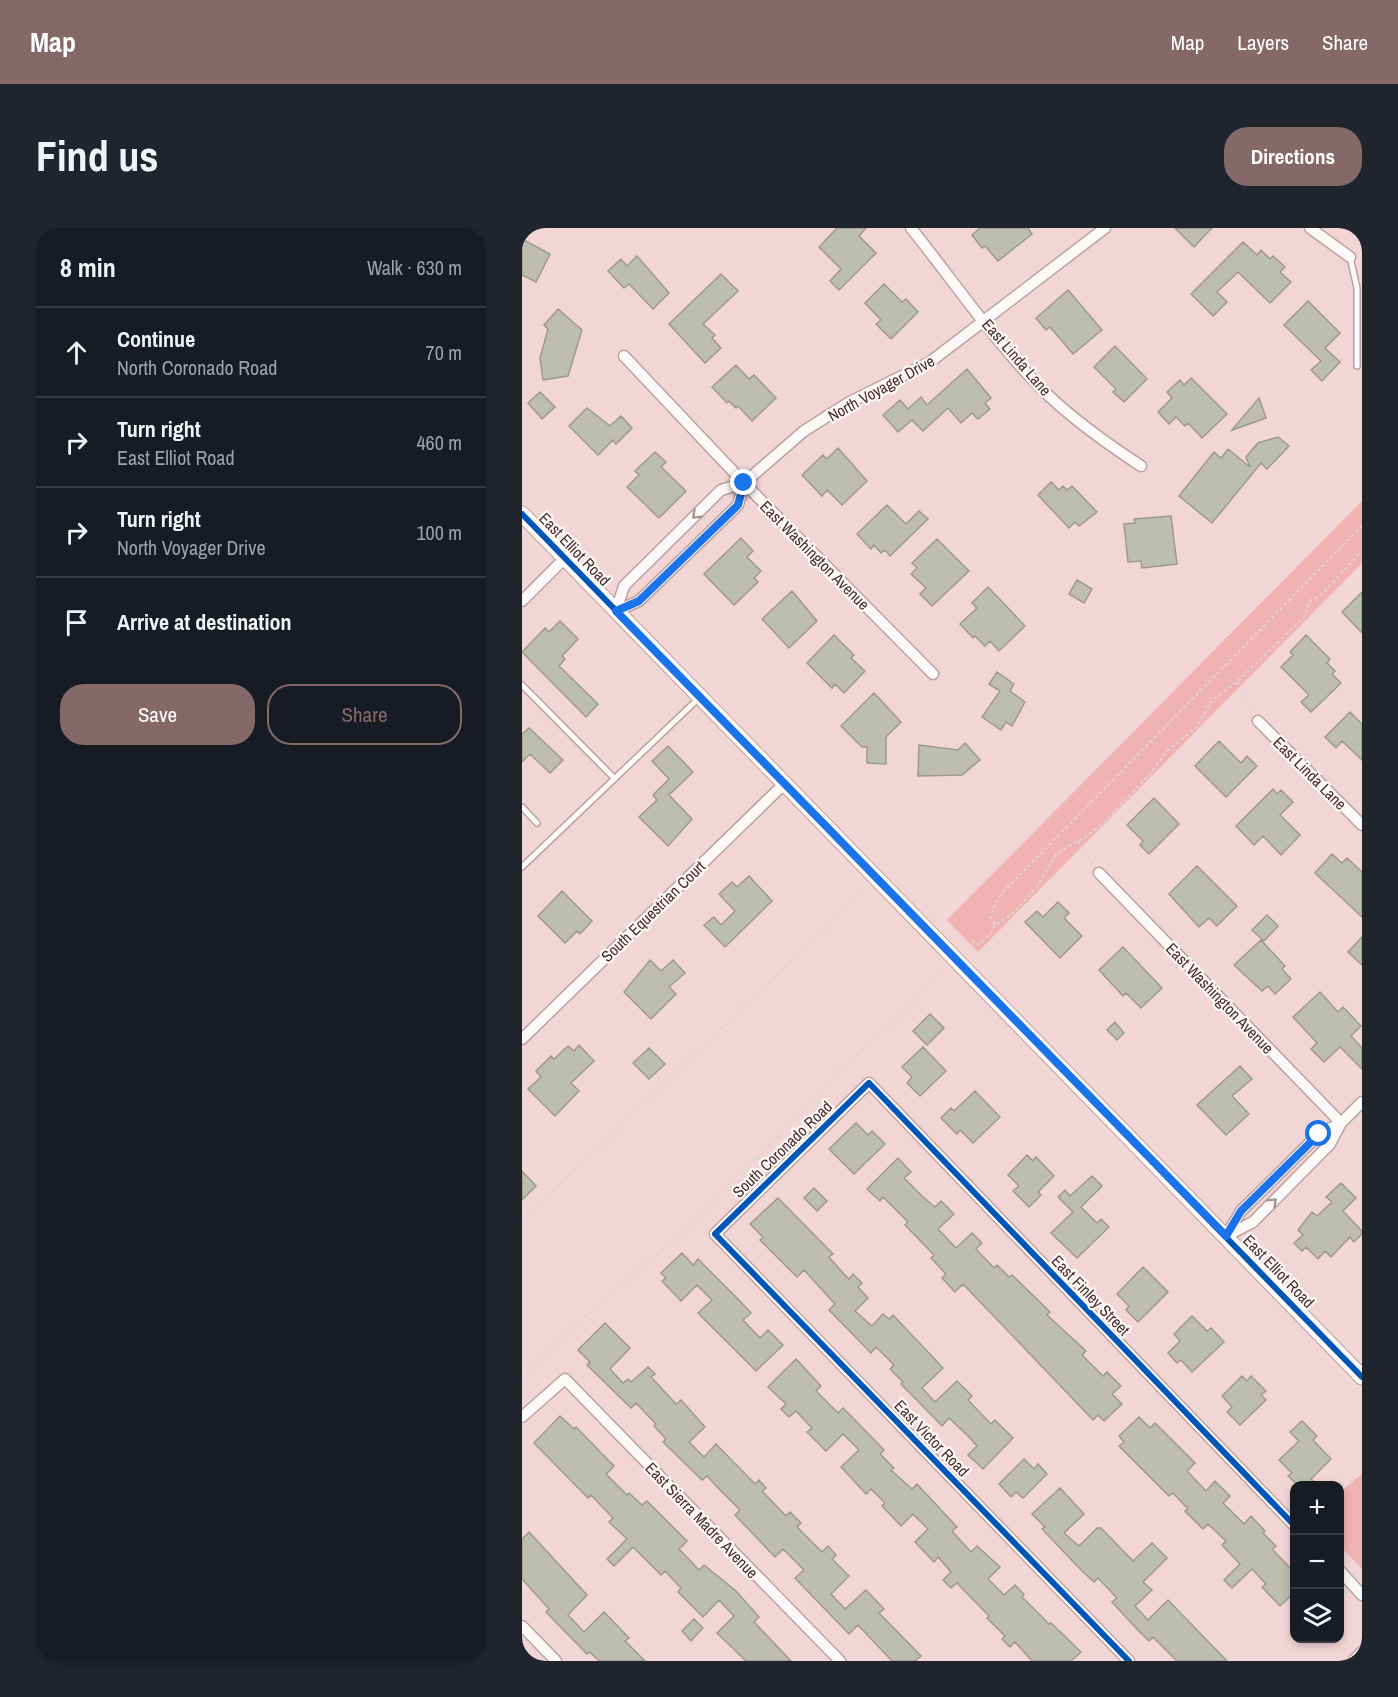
<!DOCTYPE html>
<meta charset="utf-8">
<style>
body{margin:0;font-family:"Archivo Narrow",sans-serif;background:#20242c;color:#f1f3f6}
.controls{position:absolute;right:18px;bottom:18px;display:grid;overflow:hidden;border-radius:12px;box-shadow:0 3px 9px #0003}
.controls button{width:54px;height:54px;display:grid;place-items:center;padding:0;border:0;border-bottom:2px solid #363941;background:#171b24;color:#f1f3f6;font:30px sans-serif}
.stop{position:absolute;width:18px;height:18px;margin:-14px;border:4px solid #1a73e8;border-radius:50%;background:#fff}
.stop.end{background:#1a73e8;border-color:#fff;box-shadow:0 2px 6px #0008}
.list{margin:0;padding:0;list-style:none}
h2{display:flex;justify-content:space-between;align-items:center;height:78px;margin:0;padding:0 24px;font-size:26px}
h2 small{font-size:20px;font-weight:400;color:#9ea1a6}
.list li{display:grid;grid-template-columns:39px 1fr auto;gap:18px;align-items:center;box-sizing:border-box;height:90px;padding:0 24px;border-top:2px solid #363941}
.list b{display:block;font-size:22px;white-space:nowrap}
.list p{margin:0;font-size:20px;white-space:nowrap;color:#9ea1a6}
.list em{font-size:20px;font-style:normal;color:#9ea1a6}
.actions{display:flex;gap:12px;padding:18px 24px}
.actions a{flex:1;padding:14px 0;border:2px solid #846968;border-radius:24px;text-align:center;font-size:21px;color:#846968}
.actions .main{background:#846968;color:#fff}
.icon{flex:none;width:33px;height:33px;fill:none;stroke:currentColor;stroke-width:2;stroke-linecap:round;stroke-linejoin:round}
.map{position:relative;flex:none;width:840px;height:1433px;overflow:hidden;border-radius:24px}
header{display:flex;align-items:center;gap:36px;box-sizing:border-box;height:84px;padding:0 30px;background:#846968;color:#fff}
header strong{font-size:28px}
nav{display:flex;gap:33px;margin-inline-start:auto;font-size:21px}
.intro{display:flex;align-items:center;justify-content:space-between;box-sizing:border-box;height:144px;padding:0 36px}
h1{margin:0;font-size:42px}
.button{padding:15px 27px;border-radius:24px;background:#846968;color:#fff;font-size:21px;font-weight:700}
main{display:flex;gap:36px;padding:0 36px}
aside{flex:1;background:#171b24;border-radius:24px;box-shadow:0 3px 9px #0003}
.map>svg:first-child{display:block}
.green{fill:#f0b3b1}
.building{fill:#bebeaf;stroke:#9e9990;stroke-width:1.5}
.lines{fill:none;stroke-linecap:round;stroke-linejoin:round}
.lane-casing{stroke:#baa2a1;stroke-width:8}
.street-casing{stroke:#baa2a1;stroke-width:13}
.secondary-casing{stroke:#baa2a1;stroke-width:17}
.path{stroke:#ded5d5;stroke-width:2;stroke-dasharray:3 3;stroke-linecap:butt}
.lane{stroke:#fdf9f9;stroke-width:5}
.street{stroke:#fdf9f9;stroke-width:10}
.secondary{stroke:#fdf9f9;stroke-width:15}
.cycleway-casing{stroke:#fff8f8;stroke-width:10}
.cycleway{stroke:#0057b8;stroke-width:6}
.oneway{stroke:#a29494}
.route{stroke:#1a73e8;stroke-width:8}
.labels{text-anchor:middle;stroke-width:4.5;stroke-linejoin:round;paint-order:stroke}
.street-label{font-size:16px;fill:#482e2e;stroke:#fff8f8}
</style>
<header>
<strong>Map</strong>
<nav><a>Map</a><a>Layers</a><a>Share</a></nav>
</header>
<div class="intro"><h1>Find us</h1><a class="button">Directions</a></div>
<main>
<aside>
<h2>8 min<small>Walk · 630 m</small></h2>
<ul class="list">
<li><svg class="icon" aria-label="ahead" viewBox="0 0 24 24"><path d="M12 20V5M6 11l6-6 6 6"/></svg><div><b>Continue</b><p>North Coronado Road</p></div><em>70 m</em></li>
<li><svg class="icon" aria-label="right" viewBox="0 0 24 24"><path d="M7 20v-9h11M14 6l5 5-5 5"/></svg><div><b>Turn right</b><p>East Elliot Road</p></div><em>460 m</em></li>
<li><svg class="icon" aria-label="right" viewBox="0 0 24 24"><path d="M7 20v-9h11M14 6l5 5-5 5"/></svg><div><b>Turn right</b><p>North Voyager Drive</p></div><em>100 m</em></li>
<li><svg class="icon" aria-label="arrive" viewBox="0 0 24 24"><path d="M6 21V4h12l-3 4 3 4H6"/></svg><div><b>Arrive at destination</b></div></li>
</ul>
<div class="actions"><a class="main">Save</a><a>Share</a></div>
</aside>
<div class="map">
<svg width="840" height="1433" viewBox="0 0 840 1433">
<rect width="100%" height="100%" fill="#f2d6d5"/>
<!-- green -->
<path class="green" d="M840 273V335L456 724 425 692Z
M840 1246V1341L818 1318V1264Z"/>
<!-- building -->
<path class="building" d="M315 0H344L337 8 354 25 317 62 308 53 319 41 297 19Z
M458 0H506L510 6 476 33 463 18 460 20 450 7Z
M653 0H690L672 19Z
M0 11 28 26 14 54 0 47Z
M721 14 735 27 739 22 748 31 751 28 763 39 758 44 769 54 748 75 716 44 695 64 705 74 691 88 669 66Z
M115 28 147 65 131 81 107 56 102 60 86 43 99 31 105 38Z
M199 46 216 63 181 96 193 107 190 110 199 120 183 135 147 96Z
M362 56 380 74 384 71 396 84 369 111 354 96 359 92 343 75Z
M546 62 580 102 551 126 528 99 524 102 514 90Z
M786 73 818 105 803 120 818 134 800 153 789 142 799 133 762 97Z
M36 81 60 102 46 148 21 152 18 130 26 101 22 97Z
M593 118 625 151 602 174 591 164 594 161 572 139Z
M214 137 227 151 232 147 254 170 230 193 216 178 214 180 207 173 205 175 190 159Z
M445 141 469 170 463 175 468 181 456 191 450 185 439 195 426 180 401 203 390 192 376 204 361 187 378 172 386 181 399 169 405 177Z
M669 150 705 186 680 210 666 195 663 198 654 189 647 196 636 184 650 170 645 164 658 152 662 157Z
M18 164 33 179 20 191 6 175Z
M737 170 744 190 710 202Z
M65 180 88 198 99 188 110 200 94 216 91 212 76 227 47 198Z
M756 209 767 218 745 241 739 235 690 295 657 268 692 224 699 230 706 221 728 239 724 229 736 215Z
M316 220 345 253 320 277 305 262 300 268 280 247 301 227 305 231Z
M133 224 144 234 139 239 164 263 137 290 105 259 117 247 113 243Z
M529 254 537 262 541 258 545 262 550 258 575 284 557 298 553 294 547 300 516 267Z
M365 277 384 296 397 283 406 291 368 328 363 322 359 325 352 317 349 321 335 306Z
M649 288 655 336 620 340 619 333 606 334 602 296 613 295 612 291Z
M219 310 231 323 225 329 239 343 232 350 236 354 212 377 182 346Z
M415 311 447 343 410 378 398 366 404 360 389 346 395 340 390 335Z
M555 352 570 361 562 375 547 366Z
M466 359 503 398 477 423 468 413 463 418 453 408 451 410 438 396 455 380 450 375Z
M270 363 295 393 267 420 240 391Z
M840 364V405L820 384Z
M38 393 56 411 40 428 43 431 37 438 76 476 64 489 0 424 23 400 27 404Z
M312 407 332 427 329 430 343 443 322 465 313 456 310 460 285 435Z
M784 407 808 431 805 435 813 443 810 446 819 455 789 484 779 474 787 467 759 439 771 427 768 424Z
M475 444 492 456 488 463 503 474 490 498 484 494 479 502 460 489 478 463 467 456Z
M352 465 379 494 364 509V536L345 535V519H340L319 498Z
M828 484 840 496V532L820 513 814 520 803 509Z
M7 500 41 532 28 545 8 526 0 534V506Z
M697 513 719 535 725 528 735 538 704 569 673 538Z
M443 515 458 532 440 547 396 548 397 517 436 522Z
M146 518 171 544 147 567 170 591 146 618 117 589 135 572 131 567 147 551 130 533Z
M751 561 755 566 759 562 771 574 758 587 778 607 759 627 741 608 732 617 714 598Z
M632 570 657 596 627 626 618 617 621 613 605 597Z
M810 626 820 635 825 630 840 644V689L793 645Z
M675 638 715 678 695 698 687 690 677 699 647 666Z
M227 648 250 673 203 719 182 697 192 689 199 697 213 683 197 666 210 654 215 659Z
M40 663 70 693 58 706 55 703 43 715 16 688Z
M536 674 547 685 542 690 560 708 538 730 503 694 515 683 521 689Z
M745 687 756 698 742 713 730 702Z
M840 709V737L826 724Z
M739 712 763 738 760 741 769 751 753 766 746 758 740 763 712 737Z
M601 719 640 760 619 780 604 765 601 768 577 742Z
M128 732 139 743 151 732 163 745 147 759 154 766 129 791 102 764Z
M798 764 816 784 821 779 839 798 829 808 840 820V841L818 819 802 834 789 821 795 815 771 789Z
M408 786 422 800 405 817 391 803Z
M593 794 602 805 595 812 585 802Z
M57 817 72 833 49 855 57 863 33 888 6 861 19 849 14 843 29 828 32 831 46 818 52 823Z
M401 819 424 843 398 868 385 855 390 849 380 839Z
M127 820 143 836 127 851 111 835Z
M718 838 730 851 710 868 727 886 704 907 675 877Z
M453 863 478 889 451 915 438 902 435 906 419 890 429 880 432 883Z
M334 895 346 907 350 903 363 916 332 946 307 921Z
M505 927 511 933 514 929 532 948 516 964 519 967 507 979 491 963 497 958 486 947Z
M376 930 389 944 382 950 401 969 413 979 419 973 432 986 416 1001 434 1020 450 1005 460 1015 454 1021 472 1040 475 1037 487 1049 490 1047 528 1084 525 1087 564 1123 560 1127 581 1148 585 1144 599 1158 590 1166 600 1176 582 1193 576 1187 571 1192 441 1056 433 1064 420 1050 424 1046 409 1030 412 1027 383 997 386 994 361 969 358 973 345 961Z
M0 943 14 958 0 972Z
M570 948 580 958 559 979 575 995 579 991 587 999 555 1030 529 1005 551 984 536 969 543 962 548 968Z
M819 955 834 970 821 983 840 1003V1006L832 1014 828 1009 809 1029 803 1023 796 1031 784 1019 780 1023 772 1015 781 1007 776 1002 790 984 795 988 810 974 804 969Z
M292 960 305 973 295 983 282 970Z
M256 970 311 1026 307 1029 322 1046 327 1051 331 1046 340 1055 336 1059 346 1070 333 1083 350 1098 361 1086 367 1091 371 1087 421 1140 400 1160 413 1174 435 1153 450 1168 446 1172 469 1196 473 1192 491 1210 461 1241 446 1227 455 1218 446 1208 427 1190 420 1198 379 1156 381 1154 368 1141 372 1137 354 1119 349 1125 307 1082 313 1076 282 1042 275 1049 238 1012 241 1009 228 996Z
M160 1025 171 1037 176 1031 218 1073 229 1085 221 1092 238 1110 246 1102 261 1117 234 1143 176 1085 190 1072 175 1057 159 1073 140 1053 144 1050 139 1045Z
M621 1039 646 1064 616 1094 604 1082 607 1078 595 1066Z
M670 1088 685 1103 689 1100 702 1114 670 1144 659 1132 655 1135 646 1125 658 1113 652 1106Z
M83 1095 108 1120 88 1141 101 1155 106 1151 109 1154 126 1139 133 1146 129 1149 154 1176 159 1172 183 1199 167 1214 182 1229 194 1216 233 1256 237 1252 244 1260 240 1263 264 1288 268 1284 279 1295 275 1299 300 1324 306 1318 314 1327 310 1331 327 1348 309 1366 323 1381 344 1362 362 1381 357 1385 399 1428 393 1433H370L336 1397 327 1406 273 1350 282 1342 261 1321 253 1329 213 1287 218 1282 197 1261 185 1248 180 1252 141 1214 144 1211 132 1198 134 1196 114 1175 109 1180 65 1137 68 1134 56 1122Z
M274 1131 299 1158 294 1163 316 1185 321 1180 334 1193 362 1222 358 1226 372 1240 369 1242 390 1261 395 1256 435 1299 430 1303 449 1324 455 1318 478 1339 466 1351 482 1367 493 1357 502 1366 500 1369 527 1396 529 1395 559 1424 549 1433H510L493 1414 488 1419 480 1411 483 1408 465 1390 467 1388 435 1355 429 1360 421 1352 429 1344 416 1329 412 1334 393 1314 406 1301 391 1286 379 1298 360 1278 363 1275 349 1261 344 1266 319 1239 337 1222 321 1206 304 1223 285 1204 290 1200 274 1183 267 1189 259 1181 264 1176 246 1159Z
M720 1148 725 1153 729 1148 744 1163 739 1167 744 1172 718 1197 705 1184 710 1179 700 1168Z
M38 1188 52 1201 54 1199 92 1238 84 1246 105 1267 107 1265 120 1277 125 1273 165 1313 157 1321 177 1342 182 1337 214 1363 237 1389 232 1394 269 1433H224L195 1405 212 1388 197 1372 181 1389 156 1364 159 1360 143 1343 139 1347 111 1319 92 1338 85 1331 105 1311 87 1294 91 1290 69 1267 66 1270 12 1215Z
M617 1189 628 1200 633 1195 673 1235 665 1243 684 1263 693 1253 708 1268 701 1275 722 1296 729 1288 743 1303 741 1305 754 1318 750 1321 772 1344V1365L758 1378 740 1359 744 1356 730 1341 710 1360 702 1352 718 1336 700 1317 704 1313 686 1296 681 1301 663 1283 666 1281 651 1265 647 1268 597 1218 602 1214 597 1208Z
M780 1193 795 1208 791 1212 809 1231 789 1251 795 1257H776L766 1248 770 1245 757 1232 777 1213 768 1204Z
M502 1231 512 1241 516 1236 525 1246 501 1270 494 1264 489 1269 477 1256Z
M538 1260 562 1286 542 1305 557 1318 575 1300H579L611 1333 630 1315 645 1330 621 1354 630 1362 613 1378 626 1392 646 1372 705 1433H655L631 1409 627 1413 613 1399 590 1374 595 1370 576 1350 572 1354 560 1343 520 1301 523 1299 510 1286Z
M7 1304 65 1367 46 1387 62 1404 82 1384 107 1410 103 1413 123 1433H77L68 1424 65 1426 24 1384 27 1381 0 1351V1311Z
M172 1391 181 1400 169 1413 160 1403Z"/>
<g class="lines">
<defs>
<path id="lane" d="M828 29 835 60V138
M0 457 92 550
M0 579 15 595
M0 639 177 470"/>
<path id="street" d="M389 0C434 56 476 119 528 169 556 195 587 217 619 238
M788 0 828 29
M102 128 222 255 411 446
M0 373 43 330
M94 383 102 358 199 262 222 255 282 203 326 175 408 134 583 0
M94 383 117 373 216 277 222 255
M736 493 840 597
M577 645 819 895
M0 811 263 555
M704 1008 719 983 797 906 819 895 840 874
M704 1008 731 994 808 916 819 895
M0 1189 43 1151 318 1433
M818 1343 840 1367
M0 1398 34 1433
M607 1433 193 1006 347 855 772 1297
M831 1433 840 1424"/>
<path id="secondary" d="M0 286 840 1149"/>
</defs>
<!-- lane casing -->
<use href="#lane" class="lane-casing"/>
<!-- street casing -->
<use href="#street" class="street-casing"/>
<!-- secondary casing -->
<use href="#secondary" class="secondary-casing"/>
<!-- path -->
<path class="path" d="M715 454 731 483
M556 613 571 636
M473 696 469 690 471 680 480 665 840 298
M450 713 455 717 469 706 473 697 489 687 514 660 535 625 565 608 583 593 628 546 646 522 675 499 690 472 715 454 782 389 789 372 800 366 840 323
M236 929 244 938
M0 993 345 660
M0 1154 36 1113 124 1034 149 1016 261 904 320 840 368 798 418 745"/>
<!-- lane -->
<use href="#lane" class="lane"/>
<!-- street -->
<use href="#street" class="street"/>
<!-- secondary -->
<use href="#secondary" class="secondary"/>
<defs>
<path id="cycleway" d="M0 286 840 1149
M607 1433 193 1006 347 855 772 1297"/>
</defs>
<!-- cycleway casing -->
<use href="#cycleway" class="cycleway-casing"/>
<!-- cycleway -->
<use href="#cycleway" class="cycleway"/>
</g>
<!-- one-way arrows -->
<defs><path id="oneway-chevron" d="M-2-3.5L2.5 0L-2 3.5" fill="none" stroke-width="1.6" stroke-linecap="round" stroke-linejoin="round" transform="scale(1.5)"/></defs>
<g class="oneway">
<use href="#oneway-chevron" transform="translate(174 287) rotate(135)"/>
<use href="#oneway-chevron" transform="translate(751 974) rotate(-45)"/>
</g>
<g class="lines">
<!-- route -->
<path class="route" d="M222 255 216 277 117 373 94 383 704 1008 719 983 797 906"/>
</g>
<g class="labels">
<!-- street labels -->
<g class="street-label">
<text transform="translate(495 129) rotate(49)" y="6">East Linda Lane</text>
<text transform="translate(359 160) rotate(-29)" y="6">North Voyager Drive</text>
<text transform="translate(53 321) rotate(46)" y="6">East Elliot Road</text>
<text transform="translate(293 327) rotate(45)" y="6">East Washington Avenue</text>
<text transform="translate(788 545) rotate(45)" y="6">East Linda Lane</text>
<text transform="translate(131 683) rotate(-44)" y="6">South Equestrian Court</text>
<text transform="translate(698 770) rotate(46)" y="6">East Washington Avenue</text>
<text transform="translate(260 921) rotate(-44)" y="6">South Coronado Road</text>
<text transform="translate(757 1043) rotate(46)" y="6">East Elliot Road</text>
<text transform="translate(569 1067) rotate(46)" y="6">East Finley Street</text>
<text transform="translate(410 1210) rotate(46)" y="6">East Victor Road</text>
<text transform="translate(180 1292) rotate(46)" y="6">East Sierra Madre Avenue</text>
</g>
</g>
</svg>
<div class="controls">
<button>+</button>
<button>−</button>
<button><svg class="icon" aria-label="layers" viewBox="0 0 24 24"><path d="M12 4l9 5-9 5-9-5zM3 14l9 5 9-5"/></svg></button>
</div>
<div class="stop" style="left:797px;top:906px"></div>
<div class="stop end" style="left:222px;top:255px"></div>
</div>
</main>
